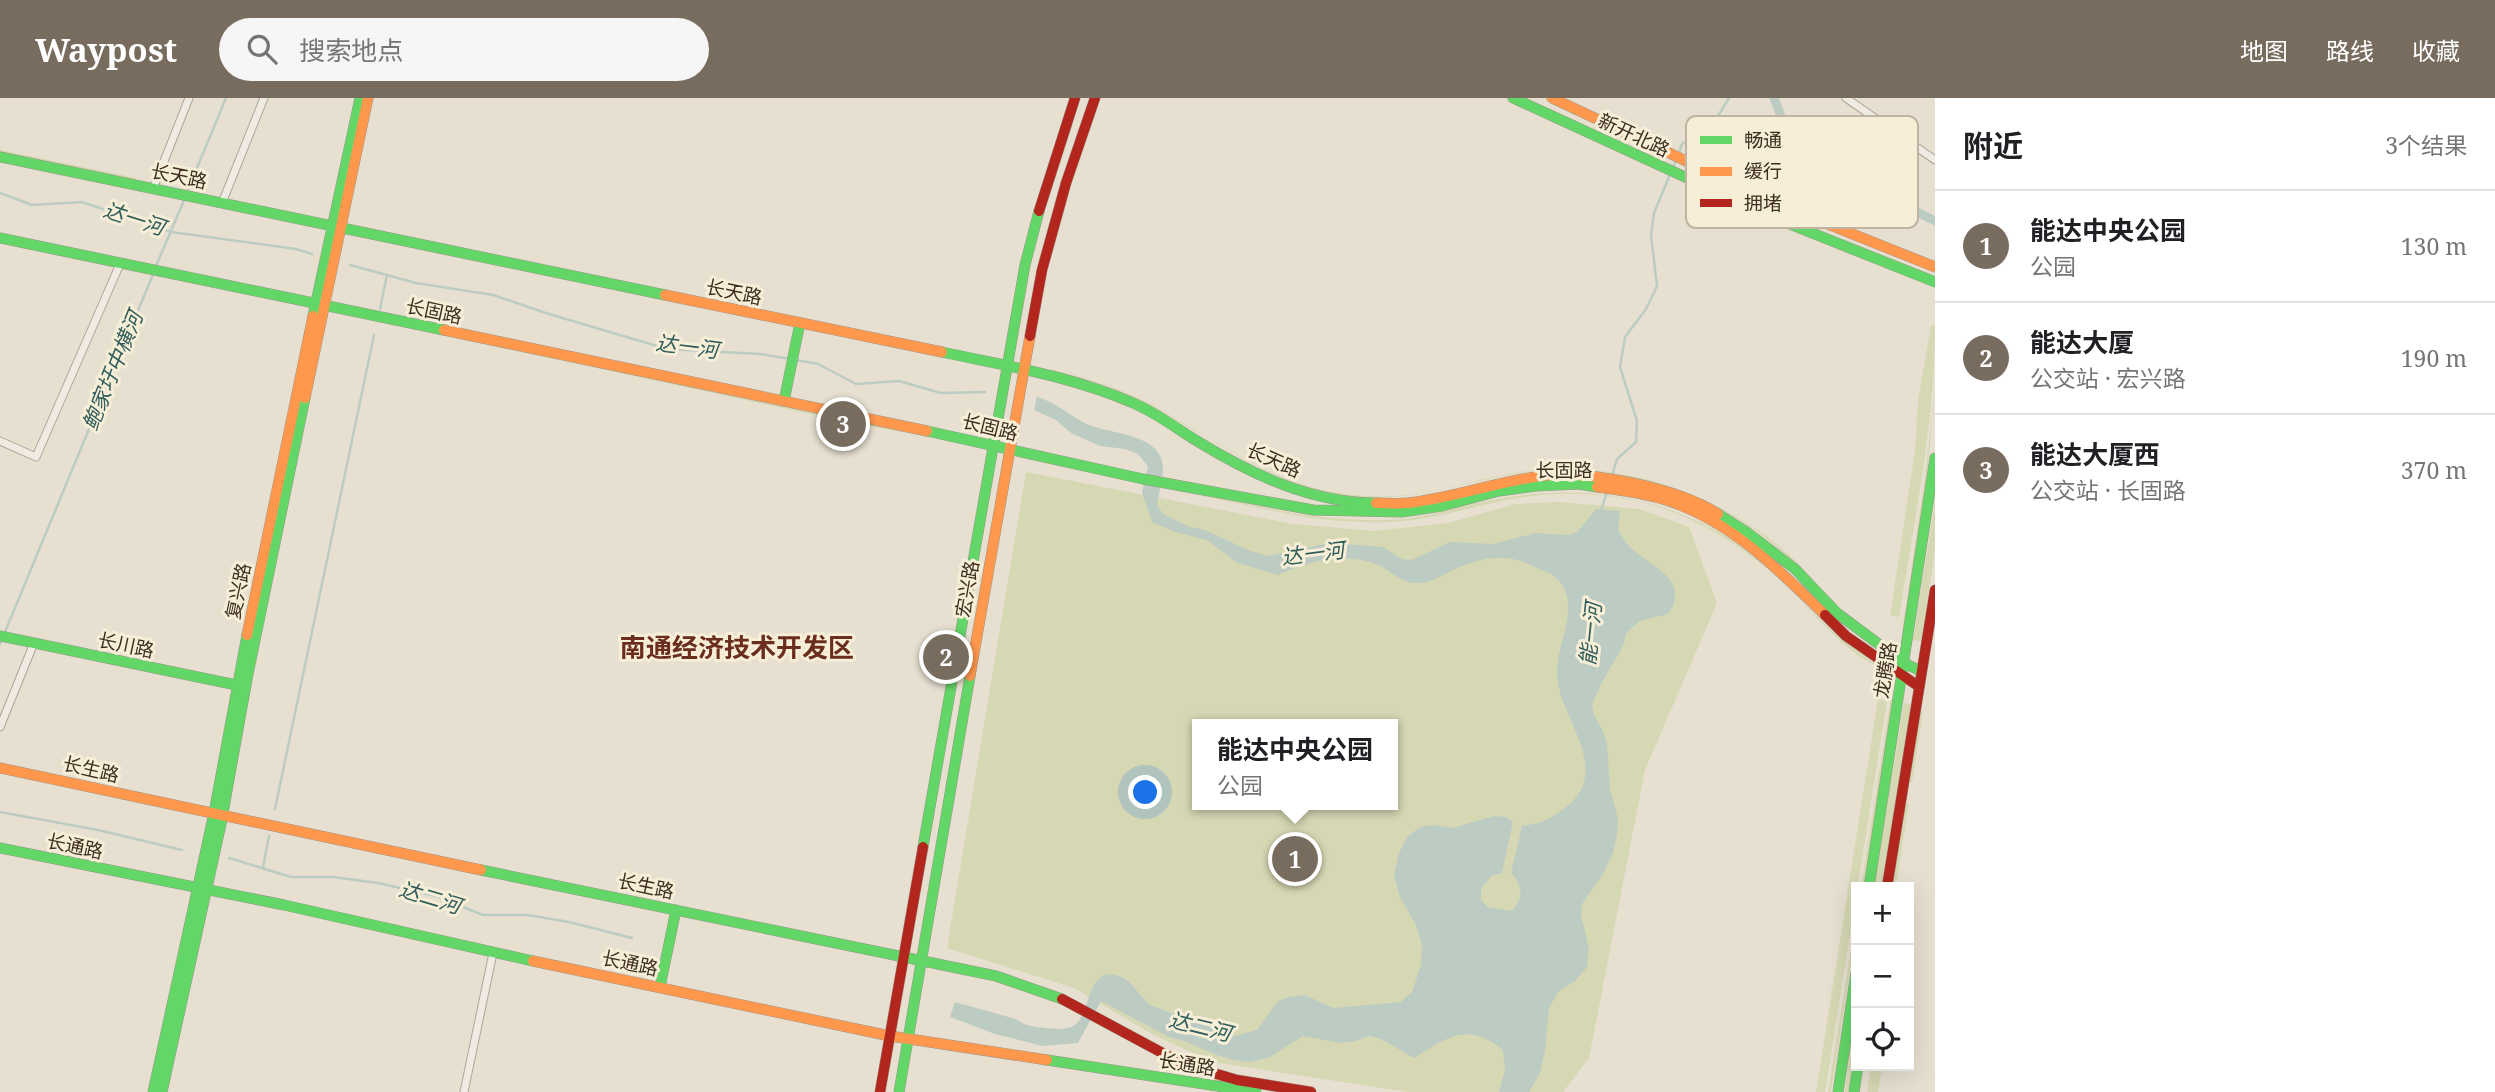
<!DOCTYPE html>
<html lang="zh">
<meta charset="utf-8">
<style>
body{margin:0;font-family:"Noto Serif","Noto Sans SC",serif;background:#f6f6f6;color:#202124}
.controls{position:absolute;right:21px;bottom:21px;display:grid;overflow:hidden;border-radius:0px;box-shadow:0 7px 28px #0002}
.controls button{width:63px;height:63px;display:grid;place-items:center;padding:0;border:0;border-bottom:2px solid #e0e0e0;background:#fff;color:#202124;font:35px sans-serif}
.you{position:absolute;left:1146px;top:695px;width:24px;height:24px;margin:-18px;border:5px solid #fff;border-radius:50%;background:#1a73e8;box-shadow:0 0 0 10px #1a73e833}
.badge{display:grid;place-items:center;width:46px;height:46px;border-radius:50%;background:#786c5e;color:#fff;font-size:23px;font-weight:700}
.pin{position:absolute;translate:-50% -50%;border:4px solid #fff;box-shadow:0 2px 7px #0006}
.popup{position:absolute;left:1192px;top:621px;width:206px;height:91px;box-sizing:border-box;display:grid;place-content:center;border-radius:0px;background:#fff;filter:drop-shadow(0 2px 5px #0005);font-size:23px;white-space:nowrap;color:#757577}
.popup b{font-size:26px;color:#202124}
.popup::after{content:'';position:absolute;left:50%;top:100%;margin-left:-14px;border:14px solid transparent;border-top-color:#fff}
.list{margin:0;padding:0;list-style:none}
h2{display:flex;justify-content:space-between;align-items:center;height:91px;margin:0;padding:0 28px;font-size:30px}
h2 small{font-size:23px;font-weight:400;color:#757577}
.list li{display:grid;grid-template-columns:46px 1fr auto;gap:21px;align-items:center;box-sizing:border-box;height:112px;padding:0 28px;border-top:2px solid #e0e0e0}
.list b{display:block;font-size:26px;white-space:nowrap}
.list p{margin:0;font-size:23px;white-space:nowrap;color:#757577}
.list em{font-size:23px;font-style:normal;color:#757577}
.icon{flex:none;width:38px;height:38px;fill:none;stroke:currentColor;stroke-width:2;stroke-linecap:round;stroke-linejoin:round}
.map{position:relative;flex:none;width:1935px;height:994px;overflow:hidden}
header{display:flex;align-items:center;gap:42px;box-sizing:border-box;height:98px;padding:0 35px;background:#786c5e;color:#fff}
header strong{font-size:33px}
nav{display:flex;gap:38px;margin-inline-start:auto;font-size:24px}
.search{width:490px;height:63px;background:#f6f6f6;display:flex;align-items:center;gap:18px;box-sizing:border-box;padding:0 24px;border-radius:38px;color:#757577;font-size:26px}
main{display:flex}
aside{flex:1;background:#fff}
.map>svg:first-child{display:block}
.green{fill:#d6d7b3;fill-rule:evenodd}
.water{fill:#bcccc2}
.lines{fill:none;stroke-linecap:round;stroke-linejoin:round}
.stream{stroke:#bcccc2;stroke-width:2.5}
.canal{stroke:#bcccc2;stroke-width:9}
.street-casing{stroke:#ada599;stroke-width:9}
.fast-casing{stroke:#9c958a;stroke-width:11}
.slow-casing{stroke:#9c958a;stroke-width:11}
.jam-casing{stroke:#9c958a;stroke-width:11}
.street{stroke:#efebe3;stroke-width:7}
.fast{stroke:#63d668;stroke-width:10}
.slow{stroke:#ff974d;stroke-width:10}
.jam{stroke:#b3261e;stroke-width:10}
.labels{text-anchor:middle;stroke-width:6;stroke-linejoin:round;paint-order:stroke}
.street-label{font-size:19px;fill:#3d2e20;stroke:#f7eed8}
.water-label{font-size:21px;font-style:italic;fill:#2f5d5a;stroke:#f7eed8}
.district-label{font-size:26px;font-weight:bold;fill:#6b2e1e;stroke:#f7eed8}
.key{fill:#f7eed8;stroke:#bfb4a1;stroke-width:2}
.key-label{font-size:19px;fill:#3d2e20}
</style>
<header>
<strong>Waypost</strong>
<div class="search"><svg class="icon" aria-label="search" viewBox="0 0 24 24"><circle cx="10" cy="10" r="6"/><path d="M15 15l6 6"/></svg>搜索地点</div>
<nav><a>地图</a><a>路线</a><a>收藏</a></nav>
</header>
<main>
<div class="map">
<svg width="1935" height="994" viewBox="0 0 1935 994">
<rect width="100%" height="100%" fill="#e7e0d1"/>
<!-- green -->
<path class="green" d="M0 52 136 80V82L0 54Z
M352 218 958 344 862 327Z
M1931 227H1935C1935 325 1914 423 1899 519L1890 518 1915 353 1918 303Z
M1051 271C1085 280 1119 289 1150 306 1205 335 1254 374 1315 390 1347 398 1383 401 1415 396 1453 391 1490 377 1529 373 1621 363 1714 393 1785 453 1809 474 1827 502 1852 521 1860 528 1869 533 1878 539 1852 534 1808 476 1785 456 1756 430 1719 407 1682 394 1632 377 1578 367 1526 374 1477 381 1430 398 1380 400 1288 402 1225 346 1148 306 1132 298 1112 290 1095 284 1081 279 1060 278 1051 271Z
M1935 289 1927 378 1904 535 1902 534 1925 378Z
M1040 364 1303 417C1337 421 1370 424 1404 421 1434 417 1463 408 1492 402 1567 387 1642 394 1710 429 1777 465 1814 529 1878 567 1850 562 1799 498 1775 477 1737 445 1694 418 1645 405 1604 395 1560 393 1519 400 1480 406 1443 419 1404 423 1370 426 1336 423 1303 419Z
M1026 374 1293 426 1374 433 1448 425 1516 406 1559 404 1639 411 1689 429 1717 505 1645 672 1589 960 1563 994H1408L1212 964 1152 936 1074 890 947 850ZM1197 626H1393V707H1197Z
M1935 403V453L1921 543 1913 542Z
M1891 599H1894L1864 789H1861Z
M1878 601 1887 603 1825 994H1816Z
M1904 605 1912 607 1883 789H1874Z
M1920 613H1923L1912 685 1909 684Z
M1905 705H1909L1896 789H1892Z
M1856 819V835L1831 994H1828Z
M1856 896V951L1849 994H1845Z
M1871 968H1882L1878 994H1867Z"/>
<!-- water -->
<path class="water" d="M1037 299C1060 306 1069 318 1089 327 1111 336 1163 336 1163 370 1163 382 1159 395 1157 407L1163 416 1190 429 1205 432 1250 453 1268 458 1330 445 1383 449 1402 461 1412 462 1450 444 1493 446 1535 435 1568 437 1577 434 1596 411 1620 413 1618 432C1621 437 1624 442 1628 447 1647 467 1693 481 1668 516L1640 523 1626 535 1623 548 1601 586 1592 606 1594 617 1602 631 1607 646 1610 691 1618 721 1617 737 1613 755 1603 776 1582 806 1581 817 1589 851 1587 869 1575 883 1558 894 1549 910 1545 953 1540 975 1529 994H1499L1505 972 1503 952C1467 923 1448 939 1414 960L1381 941 1369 938 1356 943 1342 945 1303 938 1270 959 1250 964 1233 962 1214 956 1187 944 1169 939 1101 903 1078 945 1042 948 995 936 950 919 955 904 1016 921C1024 928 1035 929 1046 930 1054 931 1065 932 1073 928 1092 918 1085 867 1119 878 1132 882 1140 899 1150 907L1234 938 1257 932 1278 903 1289 899 1304 897 1334 910 1401 904 1412 894 1421 867 1422 848 1417 829 1400 799 1394 777 1399 755 1407 739 1420 729 1433 727 1453 730 1494 718 1506 719 1513 724 1502 775 1491 778 1481 791V802L1488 809 1512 813C1524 800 1523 787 1511 775L1522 728C1540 726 1551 721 1565 710 1614 673 1561 623 1557 579 1554 546 1586 505 1554 478 1549 474 1540 472 1535 469 1506 453 1477 460 1449 474 1438 480 1427 486 1414 485 1399 484 1389 471 1376 466 1344 454 1308 463 1278 477L1238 465 1207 442 1175 434 1152 424 1142 395 1148 368 1138 356 1125 351 1100 348 1071 335 1056 322 1034 312Z"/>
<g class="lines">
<!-- stream -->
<path class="stream" d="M1679 55 1682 46 1713 26 1729 0
M187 94 226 0
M0 95 32 107 82 104 171 134 296 151 312 156
M350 167 416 185 493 197 549 216 667 251 760 256 790 261
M156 168 185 100
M380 211 387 177
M796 262 818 266 856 286 899 283 941 295 985 294
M1612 378 1617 361 1636 344 1637 323 1620 269 1625 239 1646 211 1657 188 1651 137 1654 115 1676 62
M1601 412 1608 391
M0 546 154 174
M275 711 374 237
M0 714 98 732 182 752
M229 760 291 779H333L378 785 436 798 483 817H528L569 824 632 840
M263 769 269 738"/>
<!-- canal -->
<path class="canal" d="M1774 0 1793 50 1935 123"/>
<defs>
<path id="street" d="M1846 0 1935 62
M153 91 189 0
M222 105 264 0
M0 343 36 359 120 166
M0 629 34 545
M464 994 493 855"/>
<path id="fast" d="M1513 0 1772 119 1935 184
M0 59 665 197
M0 140 444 232
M313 218 360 0
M942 254C1006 268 1072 278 1133 305 1155 314 1176 330 1197 343 1251 376 1311 405 1376 405
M784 303 800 225
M927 333 1143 381 1313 412 1402 414 1442 408 1499 393 1536 388 1579 386 1597 389
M1718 416 1748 435 1795 471 1837 515 1904 565 1921 573
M0 538 241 588
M923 749 1025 167 1039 113
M0 750 284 807 533 863
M481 772 996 878 1062 901
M1869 789 1935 360
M660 889 676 812
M1047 962 1256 994
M153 994 214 715 247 537
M162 994 221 726 248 576 305 300
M899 994 970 578
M1838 994 1856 875
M1854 994 1858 968"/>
<path id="slow" d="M1552 0 1780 107 1935 169
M665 197 942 254
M444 232 927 333
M305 300 368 0
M1597 389C1620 392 1644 395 1666 402 1730 422 1778 471 1825 517
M1376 405C1387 405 1398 406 1408 405 1453 400 1496 384 1541 378 1589 372 1677 390 1718 416
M247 537 313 218
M970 578 1030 238
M0 670 481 772
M533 863 890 938 1047 962"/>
<path id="jam" d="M1039 113 1075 0
M1030 238 1042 172 1066 85 1095 0
M1825 517 1846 538 1918 588
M1887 789 1935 492
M1062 901 1183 966 1237 982 1311 994
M880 994 923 749"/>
</defs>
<!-- street casing -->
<use href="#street" class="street-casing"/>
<!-- fast casing -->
<use href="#fast" class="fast-casing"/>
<!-- slow casing -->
<use href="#slow" class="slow-casing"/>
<!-- jam casing -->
<use href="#jam" class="jam-casing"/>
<!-- street -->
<use href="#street" class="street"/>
<!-- fast -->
<use href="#fast" class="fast"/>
<!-- slow -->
<use href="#slow" class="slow"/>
<!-- jam -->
<use href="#jam" class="jam"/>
</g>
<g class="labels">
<!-- street labels -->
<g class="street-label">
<text transform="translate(1634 37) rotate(25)" y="7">新开北路</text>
<text transform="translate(179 78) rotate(12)" y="7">长天路</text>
<text transform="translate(734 194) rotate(12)" y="7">长天路</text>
<text transform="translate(434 213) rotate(12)" y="7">长固路</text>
<text transform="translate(990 329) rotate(14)" y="7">长固路</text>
<text transform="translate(1274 362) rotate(24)" y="7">长天路</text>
<text x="1564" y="379">长固路</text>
<text transform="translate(967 491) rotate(-80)" y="7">宏兴路</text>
<text transform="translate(238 493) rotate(-78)" y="7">复兴路</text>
<text transform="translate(126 547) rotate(12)" y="7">长川路</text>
<text transform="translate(1885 572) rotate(-81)" y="7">龙腾路</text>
<text transform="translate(91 671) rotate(13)" y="7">长生路</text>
<text transform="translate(75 748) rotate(12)" y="7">长通路</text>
<text transform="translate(646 788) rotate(12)" y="7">长生路</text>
<text transform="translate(630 865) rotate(12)" y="7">长通路</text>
<text transform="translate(1187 966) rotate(9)" y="7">长通路</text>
</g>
<!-- water labels -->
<g class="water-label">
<text transform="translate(134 121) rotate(18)" y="7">达一河</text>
<text transform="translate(687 249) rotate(7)" y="7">达一河</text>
<text transform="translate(113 273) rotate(-68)" y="7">鲍家圩中横河</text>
<text transform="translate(1313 456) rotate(-7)" y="7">达一河</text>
<text transform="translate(1591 536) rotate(-84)" y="7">能一河</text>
<text transform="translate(430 800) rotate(17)" y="7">达二河</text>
<text transform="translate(1200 929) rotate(14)" y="7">达二河</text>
</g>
<!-- district labels -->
<g class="district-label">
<text x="737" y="559">南通经济技术开发区</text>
</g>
</g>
<!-- legend -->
<rect x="1686" y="18" width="232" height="112" rx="10" class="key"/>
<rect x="1700" y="38" width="32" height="8" fill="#63d668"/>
<rect x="1700" y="69" width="32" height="9" fill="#ff974d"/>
<rect x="1700" y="101" width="32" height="8" fill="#b3261e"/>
<g class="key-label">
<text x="1744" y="49">畅通</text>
<text x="1744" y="80">缓行</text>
<text x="1744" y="112">拥堵</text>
</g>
</svg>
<div class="controls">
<button>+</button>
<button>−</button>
<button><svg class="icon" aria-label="locate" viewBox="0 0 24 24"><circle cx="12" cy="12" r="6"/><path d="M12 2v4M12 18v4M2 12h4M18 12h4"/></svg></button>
</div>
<div class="you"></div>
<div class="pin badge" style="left:1295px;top:761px">1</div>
<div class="popup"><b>能达中央公园</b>公园</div>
<div class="pin badge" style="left:946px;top:559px">2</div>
<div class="pin badge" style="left:843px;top:326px">3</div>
</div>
<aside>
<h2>附近<small>3个结果</small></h2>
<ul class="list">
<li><span class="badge">1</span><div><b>能达中央公园</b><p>公园</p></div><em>130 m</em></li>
<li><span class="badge">2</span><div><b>能达大厦</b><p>公交站 · 宏兴路</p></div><em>190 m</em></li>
<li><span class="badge">3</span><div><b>能达大厦西</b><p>公交站 · 长固路</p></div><em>370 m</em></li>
</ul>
</aside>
</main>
